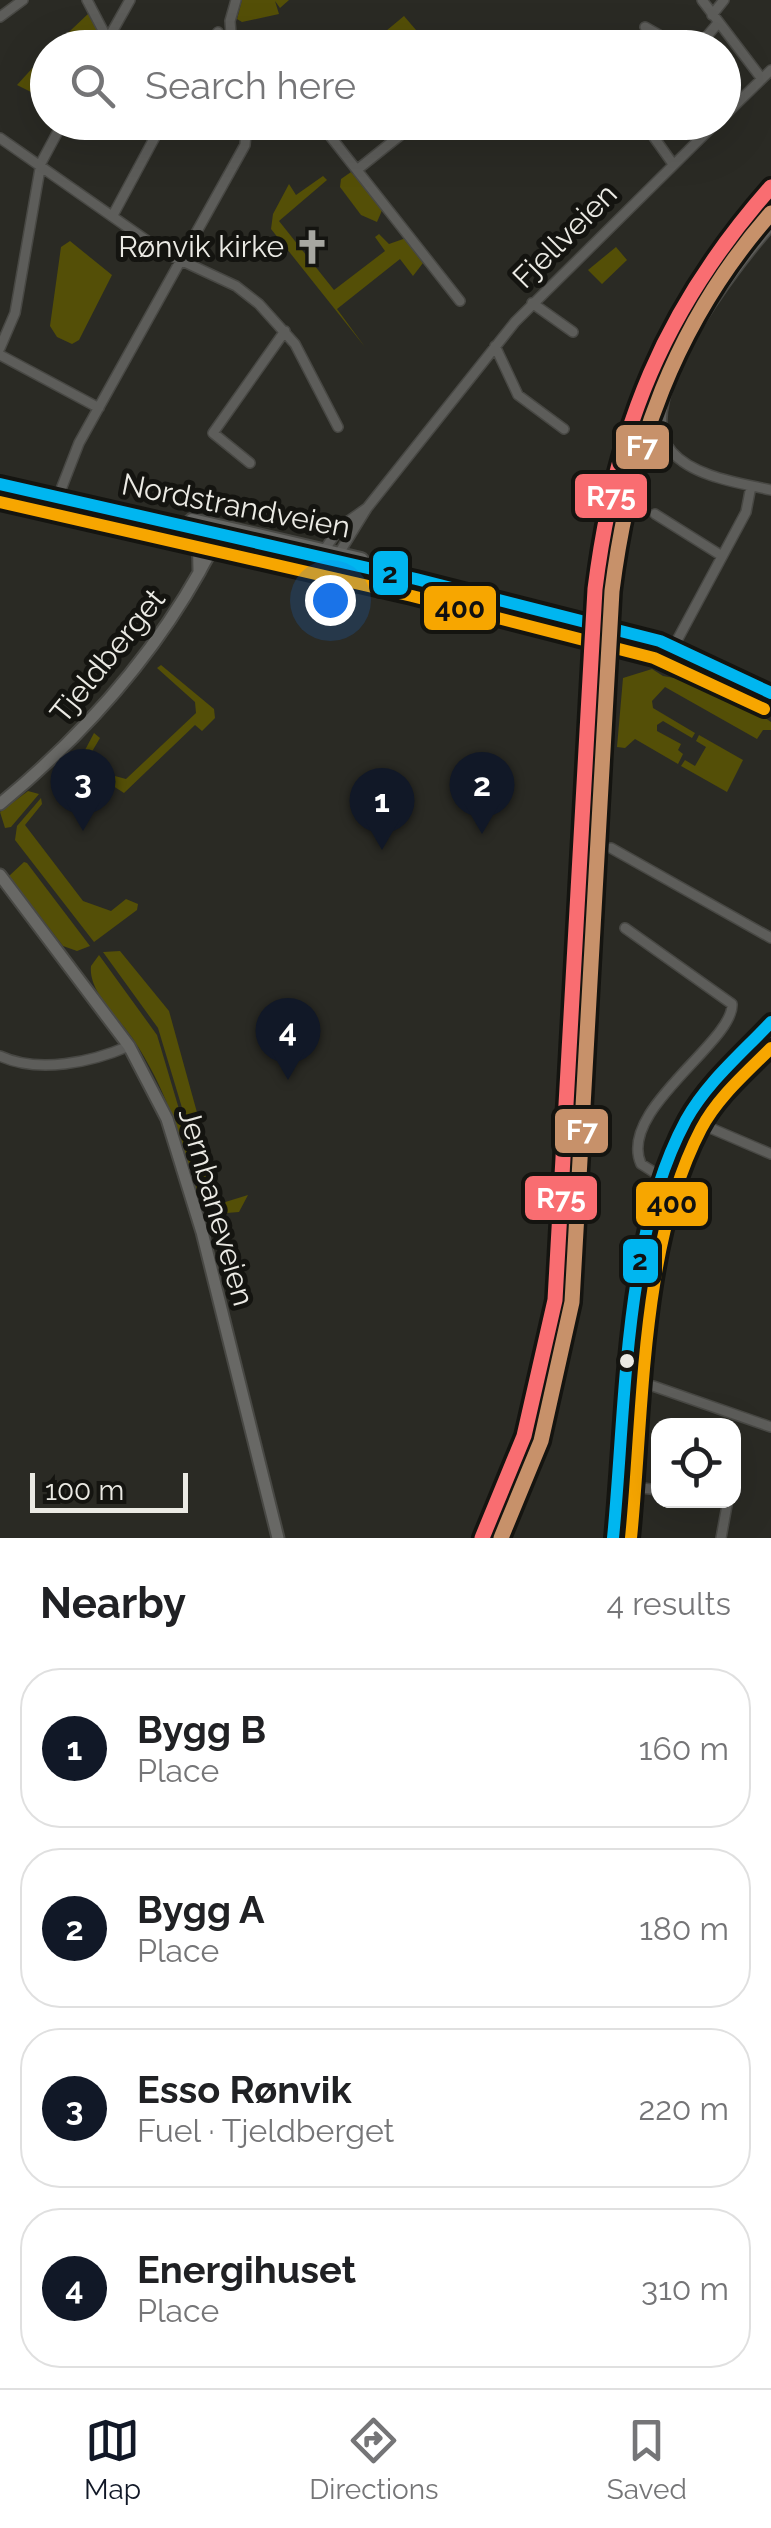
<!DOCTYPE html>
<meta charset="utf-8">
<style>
body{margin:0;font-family:Raleway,sans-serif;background:#f6f6f6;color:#202124}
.controls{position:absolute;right:30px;bottom:30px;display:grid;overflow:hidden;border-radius:20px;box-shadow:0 10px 40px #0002}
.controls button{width:90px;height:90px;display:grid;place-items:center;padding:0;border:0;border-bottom:2px solid #e0e0e0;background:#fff;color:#202124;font:50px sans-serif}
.scale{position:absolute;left:30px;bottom:25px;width:158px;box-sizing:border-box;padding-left:10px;border:5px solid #ebeae4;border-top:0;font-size:28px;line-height:35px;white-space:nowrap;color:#ebeae4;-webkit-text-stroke:8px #141410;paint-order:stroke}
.you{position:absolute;left:330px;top:600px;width:35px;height:35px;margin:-25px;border:8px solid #fff;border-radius:50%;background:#1a73e8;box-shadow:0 0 0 15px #1a73e833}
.badge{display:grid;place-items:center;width:65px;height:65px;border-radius:50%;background:#111827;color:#fff;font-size:32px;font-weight:700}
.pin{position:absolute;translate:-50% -82px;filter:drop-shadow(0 2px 5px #0008)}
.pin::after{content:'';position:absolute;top:52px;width:35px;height:30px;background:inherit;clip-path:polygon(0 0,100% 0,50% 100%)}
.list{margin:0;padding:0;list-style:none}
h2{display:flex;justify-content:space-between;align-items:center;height:130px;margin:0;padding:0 40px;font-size:42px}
h2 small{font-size:32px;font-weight:400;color:#757577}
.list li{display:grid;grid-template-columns:65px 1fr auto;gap:30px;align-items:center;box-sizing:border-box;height:160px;margin:0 20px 20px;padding:0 20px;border:2px solid #e0e0e0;border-radius:40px}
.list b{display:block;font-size:38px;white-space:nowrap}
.list p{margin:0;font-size:32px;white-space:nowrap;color:#757577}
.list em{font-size:32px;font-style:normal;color:#757577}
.icon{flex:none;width:55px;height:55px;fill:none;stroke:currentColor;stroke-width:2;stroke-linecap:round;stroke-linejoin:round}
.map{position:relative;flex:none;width:771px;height:1538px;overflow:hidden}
.search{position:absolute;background:#fff;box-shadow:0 10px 40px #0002;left:30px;right:30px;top:30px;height:110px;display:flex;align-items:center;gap:25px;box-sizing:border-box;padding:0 35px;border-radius:55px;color:#757577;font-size:38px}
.sheet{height:850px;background:#fff}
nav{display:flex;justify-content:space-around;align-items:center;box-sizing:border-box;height:140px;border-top:2px solid #e0e0e0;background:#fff;font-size:28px;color:#757577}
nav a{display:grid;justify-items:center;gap:5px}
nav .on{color:#111827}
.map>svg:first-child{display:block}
.green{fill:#544f07}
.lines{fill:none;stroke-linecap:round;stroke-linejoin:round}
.street-casing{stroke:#484844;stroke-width:12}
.secondary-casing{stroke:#484844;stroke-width:15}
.primary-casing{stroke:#484844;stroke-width:18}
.street{stroke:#5d5d5a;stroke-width:9}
.secondary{stroke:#686865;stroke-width:11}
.primary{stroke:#666663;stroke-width:14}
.bus-1-casing{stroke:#141410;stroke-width:20}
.bus-2-casing{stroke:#141410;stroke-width:20}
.bus-1{stroke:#00b6f0;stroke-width:12}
.bus-2{stroke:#f7a600;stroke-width:12}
.rail-1-casing{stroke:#141410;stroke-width:22}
.rail-2-casing{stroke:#141410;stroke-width:22}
.rail-1{stroke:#f96d71;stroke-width:15}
.rail-2{stroke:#c7916a;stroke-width:15}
.bus-dot{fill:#ebeae4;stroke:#141410;stroke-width:4}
.labels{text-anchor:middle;stroke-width:10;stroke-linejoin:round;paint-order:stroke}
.street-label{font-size:30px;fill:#ebeae4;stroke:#141410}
.poi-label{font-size:30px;fill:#ebeae4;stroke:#141410;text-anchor:end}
.line-badge{stroke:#141410;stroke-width:4}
.badge-label{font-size:28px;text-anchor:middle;font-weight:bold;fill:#fff}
.pale-badge-label{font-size:28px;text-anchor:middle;font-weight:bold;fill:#111}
</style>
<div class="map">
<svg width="771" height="1538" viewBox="0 0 771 1538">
<rect width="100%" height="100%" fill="#2a2a24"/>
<!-- green -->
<path class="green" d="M242 0H289L280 8 275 1 279 14 242 22 237 19Z
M89 13 99 32V47L52 48Z
M404 16 422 37 410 47H390L380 36Z
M47 52V100L17 85Z
M351 172 383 208 377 222 361 215 340 187 341 179Z
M323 176 327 180 279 221 334 290 385 251 375 237 379 234 389 244 406 238 423 263 413 276 400 259 337 309 365 347 271 229 273 214 289 184 296 195Z
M70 241 112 275 79 340 72 344 57 337 50 326 61 247Z
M616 247 627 260 602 284 588 270Z
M161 665 214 709 215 718 202 731 195 725 124 793 85 768 65 783H52L84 752 94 733 100 738 90 755 111 775 126 779 196 713 195 702 157 668Z
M652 669 663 676 720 686 771 722V730H763L757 739 665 687 652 701 653 708 695 733 692 738 663 721 657 725V731L681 744 678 750 683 754 678 764 635 739 625 748 617 747 623 678Z
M699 735 743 760 727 792 681 766 685 760 695 766 706 747 696 741Z
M28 791 39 794 11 827 5 828 0 812Z
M41 798 42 804 25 825 83 901 111 911 126 899 138 904 137 910 94 942 15 840 17 826Z
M24 862 27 863 90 946 77 951 63 946 9 876Z
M120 951 169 1011 222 1203 248 1195 239 1212 214 1214 158 1028 103 952Z
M99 955 157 1035 209 1210 199 1199C183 1143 166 1088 133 1039 120 1019 88 992 91 966Z"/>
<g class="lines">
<defs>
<path id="street" d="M87 0 108 40
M702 0 762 79
M712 15 724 0
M0 17 23 0
M645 27 682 48
M103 48 130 0
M208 48 218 32
M232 48 230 21 236 0
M511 48 513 46
M697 48 718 23
M724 116 771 70
M319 122 460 301
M643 122 673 164
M247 128 264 122
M0 138 163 252 236 286 259 304 295 344 338 427
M358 169 417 122
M113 215 163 122
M771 226C737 265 628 402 672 452 694 477 740 483 771 490
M532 303 573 332
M495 346 518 395 564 429
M0 348 15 313 41 163 63 122
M0 355 99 408
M250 463 213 433 285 331
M58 497 79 443 245 145 247 122
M655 514 722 556
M328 555 325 549 340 527 367 508
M338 555 367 508 515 322 717 122
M674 646 746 512 751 486
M611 848 771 938
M625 928 732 1004C734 1042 617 1110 641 1164L663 1178
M0 1056C39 1074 92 1062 129 1046
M687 1118 771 1154
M630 1386H653L771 1427
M619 1485 658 1490
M721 1538 728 1500"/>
<path id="secondary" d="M198 522 199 571
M0 804C80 738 149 662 200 571 207 557 216 545 220 530
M0 875 129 1046 167 1119 202 1232 278 1538
M613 1538C627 1421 630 1220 686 1120 708 1082 742 1054 771 1022"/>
<path id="primary" d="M0 484 416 579 660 641 771 693
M192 521 361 560"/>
</defs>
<!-- street casing -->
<use href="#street" class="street-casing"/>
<!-- secondary casing -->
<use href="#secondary" class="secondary-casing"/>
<!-- primary casing -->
<use href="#primary" class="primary-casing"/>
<!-- street -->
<use href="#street" class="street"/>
<!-- secondary -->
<use href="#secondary" class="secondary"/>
<!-- primary -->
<use href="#primary" class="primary"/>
<defs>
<path id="bus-1" d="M0 484 416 579 660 641 771 693
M613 1538C626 1407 623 1237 686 1120 707 1082 742 1053 771 1022"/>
<path id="bus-2" d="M0 502 412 596 654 658 764 709
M631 1538C644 1409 640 1246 701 1129 717 1098 746 1073 771 1048"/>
</defs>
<!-- bus-1 casing -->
<use href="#bus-1" class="bus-1-casing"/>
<!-- bus-2 casing -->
<use href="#bus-2" class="bus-2-casing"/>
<!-- bus-1 -->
<use href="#bus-1" class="bus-1"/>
<!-- bus-2 -->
<use href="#bus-2" class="bus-2"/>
<defs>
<path id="rail-1" d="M482 1538 524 1436 555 1300 595 589C615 429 664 308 771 187"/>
<path id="rail-2" d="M501 1538 541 1441 572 1302 612 591C630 449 675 322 771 213"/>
</defs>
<!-- rail-1 casing -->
<use href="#rail-1" class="rail-1-casing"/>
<!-- rail-2 casing -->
<use href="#rail-2" class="rail-2-casing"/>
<!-- rail-1 -->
<use href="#rail-1" class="rail-1"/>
<!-- rail-2 -->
<use href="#rail-2" class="rail-2"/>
</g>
<!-- icons -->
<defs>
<symbol id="church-bare" viewBox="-9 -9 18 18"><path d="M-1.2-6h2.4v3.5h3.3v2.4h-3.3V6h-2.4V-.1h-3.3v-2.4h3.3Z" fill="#a7a7a1" stroke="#141410" stroke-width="2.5" paint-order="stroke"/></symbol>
</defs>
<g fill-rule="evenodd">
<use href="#church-bare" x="287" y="222" width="50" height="50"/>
</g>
<!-- markers -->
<circle class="bus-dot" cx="627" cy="1361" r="9"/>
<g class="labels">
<!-- street labels -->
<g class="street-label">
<text transform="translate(565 236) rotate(-45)" y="10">Fjellveien</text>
<text transform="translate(236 506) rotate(11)" y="10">Nordstrandveien</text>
<text transform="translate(108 656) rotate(-51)" y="10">Tjeldberget</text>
<text transform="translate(216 1207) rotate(74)" y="10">Jernbaneveien</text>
</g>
<!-- poi labels -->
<g class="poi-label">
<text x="284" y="257">Rønvik kirke</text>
</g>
</g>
<g class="line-badge">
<rect x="614" y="423" width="57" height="48" rx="10" fill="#c7916a"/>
<rect x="573" y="472" width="76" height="48" rx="10" fill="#f96d71"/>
<rect x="371" y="549" width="39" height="48" rx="10" fill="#00b6f0"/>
<rect x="422" y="584" width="76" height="48" rx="10" fill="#f7a600"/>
<rect x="553" y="1107" width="57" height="48" rx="10" fill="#c7916a"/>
<rect x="523" y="1174" width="76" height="48" rx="10" fill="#f96d71"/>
<rect x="634" y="1180" width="76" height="48" rx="10" fill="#f7a600"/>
<rect x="621" y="1237" width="39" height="48" rx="10" fill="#00b6f0"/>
</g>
<g class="badge-label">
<text x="642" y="456">F7</text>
<text x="611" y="506">R75</text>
<text x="582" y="1140">F7</text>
<text x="561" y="1208">R75</text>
</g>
<g class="pale-badge-label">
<text x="390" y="583">2</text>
<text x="460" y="618">400</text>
<text x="672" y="1213">400</text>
<text x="640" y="1270">2</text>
</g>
</svg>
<div class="controls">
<button><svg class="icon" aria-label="locate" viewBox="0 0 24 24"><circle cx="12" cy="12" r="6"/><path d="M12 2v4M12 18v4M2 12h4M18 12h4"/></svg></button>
</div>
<div class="scale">100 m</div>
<div class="you"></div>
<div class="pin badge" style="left:382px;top:850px">1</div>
<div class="pin badge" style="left:482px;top:834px">2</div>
<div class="pin badge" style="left:83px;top:831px">3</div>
<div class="pin badge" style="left:288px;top:1080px">4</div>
<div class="search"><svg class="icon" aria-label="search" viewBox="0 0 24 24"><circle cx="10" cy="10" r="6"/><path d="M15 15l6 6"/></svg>Search here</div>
</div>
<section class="sheet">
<h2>Nearby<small>4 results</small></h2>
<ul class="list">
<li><span class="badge">1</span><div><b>Bygg B</b><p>Place</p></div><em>160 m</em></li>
<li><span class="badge">2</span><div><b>Bygg A</b><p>Place</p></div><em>180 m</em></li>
<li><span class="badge">3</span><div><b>Esso Rønvik</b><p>Fuel · Tjeldberget</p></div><em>220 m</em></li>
<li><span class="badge">4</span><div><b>Energihuset</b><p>Place</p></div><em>310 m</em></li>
</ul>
</section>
<nav>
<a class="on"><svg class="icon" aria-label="map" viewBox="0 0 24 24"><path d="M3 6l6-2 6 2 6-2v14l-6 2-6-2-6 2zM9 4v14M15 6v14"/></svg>Map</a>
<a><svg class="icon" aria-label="directions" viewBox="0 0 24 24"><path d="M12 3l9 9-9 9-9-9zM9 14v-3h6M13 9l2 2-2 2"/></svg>Directions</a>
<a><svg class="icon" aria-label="saved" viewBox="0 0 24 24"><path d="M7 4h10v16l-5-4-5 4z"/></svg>Saved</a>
</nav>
